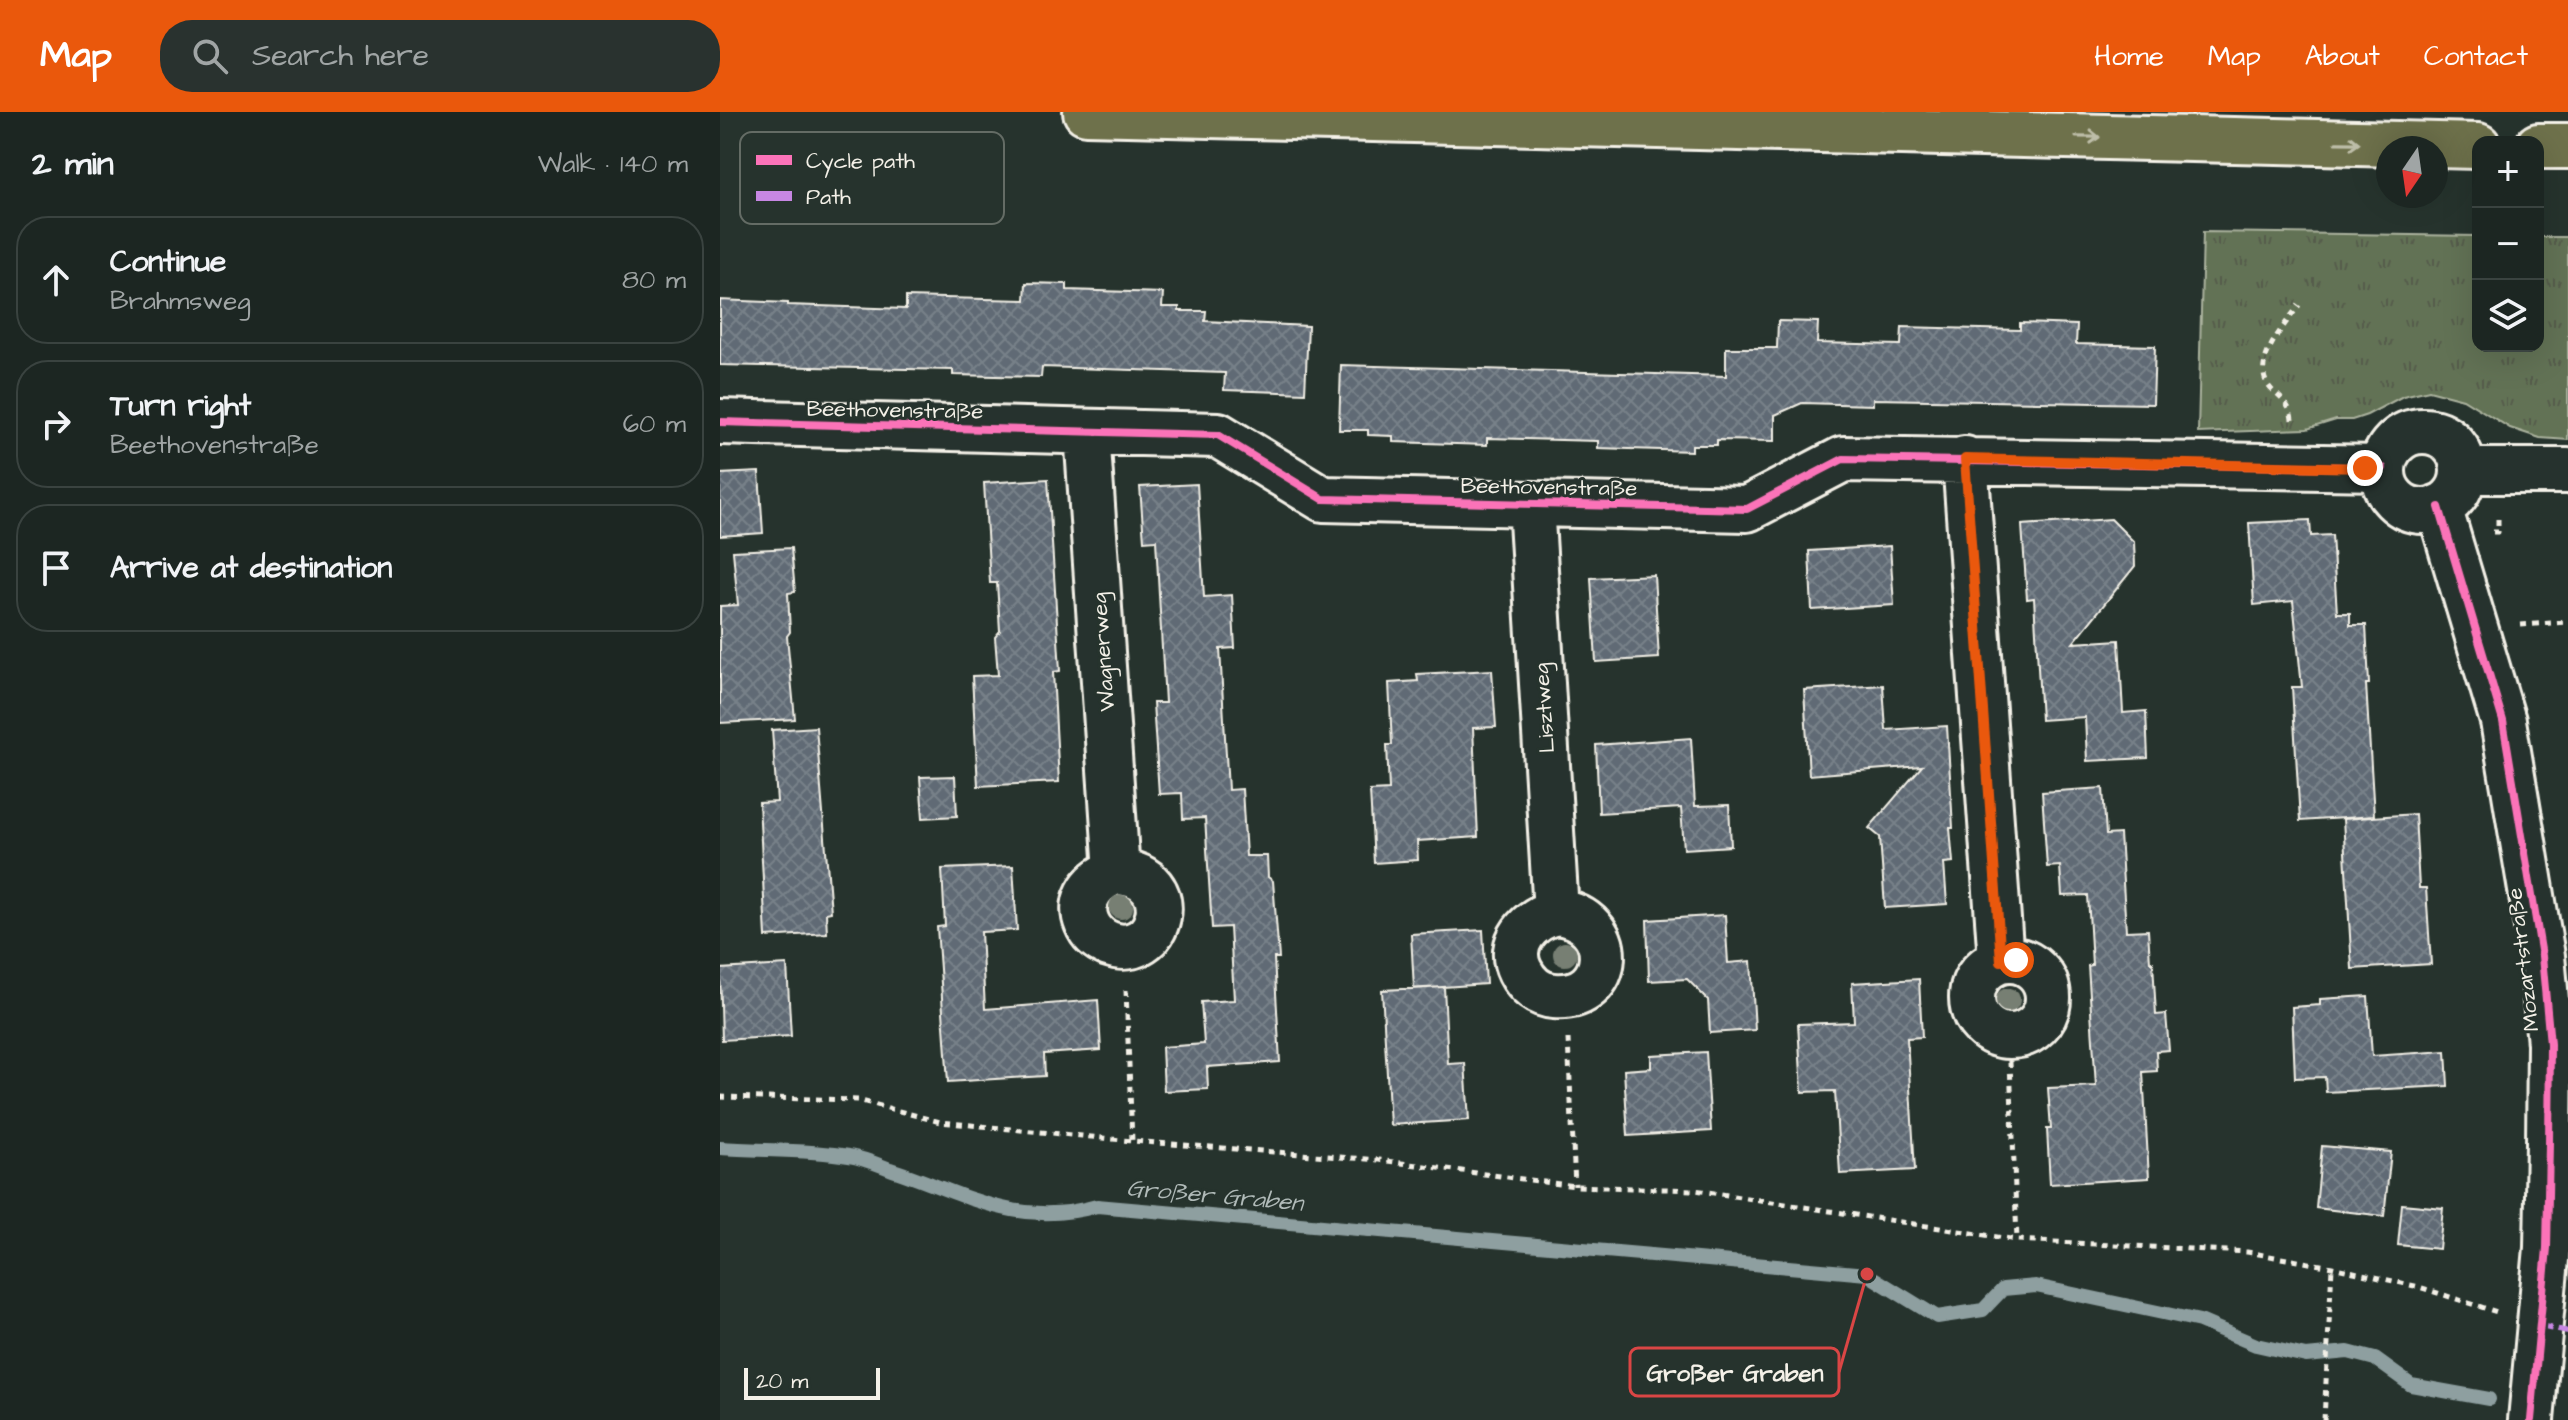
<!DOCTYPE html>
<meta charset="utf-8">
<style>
body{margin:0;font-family:"Architects Daughter",sans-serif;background:#29322f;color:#f1f3f6}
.controls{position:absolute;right:24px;top:24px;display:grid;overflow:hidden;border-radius:16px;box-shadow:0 8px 32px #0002}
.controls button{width:72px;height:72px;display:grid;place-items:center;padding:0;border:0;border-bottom:2px solid #3a4340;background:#1c2622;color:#f1f3f6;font:40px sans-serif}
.compass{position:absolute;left:1656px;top:24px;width:72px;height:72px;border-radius:50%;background:#1c2622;box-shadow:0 8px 32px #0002;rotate:193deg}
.scale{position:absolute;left:24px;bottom:20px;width:136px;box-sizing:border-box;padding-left:8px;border:4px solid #f4f1e8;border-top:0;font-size:22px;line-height:28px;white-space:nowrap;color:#f4f1e8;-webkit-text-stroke:6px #26332d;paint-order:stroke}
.stop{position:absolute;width:24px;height:24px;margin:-18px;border:6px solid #ea580c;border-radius:50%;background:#fff}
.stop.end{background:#ea580c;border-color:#fff;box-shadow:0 2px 8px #0008}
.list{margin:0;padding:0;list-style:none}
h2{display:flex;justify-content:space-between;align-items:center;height:104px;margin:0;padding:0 32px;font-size:34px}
h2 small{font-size:26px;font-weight:400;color:#a0a5a5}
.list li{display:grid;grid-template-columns:52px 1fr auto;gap:24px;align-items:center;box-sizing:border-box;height:128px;margin:0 16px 16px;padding:0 16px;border:2px solid #3a4340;border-radius:32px}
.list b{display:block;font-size:30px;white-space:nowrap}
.list p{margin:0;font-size:26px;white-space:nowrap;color:#a0a5a5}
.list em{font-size:26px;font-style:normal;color:#a0a5a5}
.icon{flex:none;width:44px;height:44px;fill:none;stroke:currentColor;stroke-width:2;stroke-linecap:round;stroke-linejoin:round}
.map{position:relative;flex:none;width:1848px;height:1308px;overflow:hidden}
header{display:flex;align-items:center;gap:48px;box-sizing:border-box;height:112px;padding:0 40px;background:#ea580c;color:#fff}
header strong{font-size:38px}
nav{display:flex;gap:44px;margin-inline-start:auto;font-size:28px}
.search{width:560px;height:72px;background:#29322f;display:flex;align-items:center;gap:20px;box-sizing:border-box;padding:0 28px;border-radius:32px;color:#a0a5a5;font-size:30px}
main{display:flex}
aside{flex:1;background:#1c2622}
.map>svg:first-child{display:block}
.grass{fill:url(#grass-tufts);stroke:#abb29e;stroke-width:2}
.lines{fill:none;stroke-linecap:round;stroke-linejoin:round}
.stream{stroke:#8e9fa0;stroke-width:14}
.building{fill:url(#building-cross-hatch);stroke:#f4f1e8;stroke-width:2}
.minor-casing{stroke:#f4f1e8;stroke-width:50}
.highway-casing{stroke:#f4f1e8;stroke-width:50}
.path{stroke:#f4f1e8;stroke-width:5;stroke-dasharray:6 6;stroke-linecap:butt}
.minor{stroke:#26332d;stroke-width:44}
.highway{stroke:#6e714b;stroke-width:44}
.quiet{stroke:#c787e3;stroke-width:6;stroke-dasharray:12 6;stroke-linecap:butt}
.cycleway-casing{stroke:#26332d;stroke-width:13}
.cycleway{stroke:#fb73b8;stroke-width:8}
.tree{fill:#777f73}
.oneway{stroke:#bebea9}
.route{stroke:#ea580c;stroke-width:10}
.labels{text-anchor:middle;stroke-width:6;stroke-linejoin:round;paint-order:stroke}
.street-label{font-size:22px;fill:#f4f1e8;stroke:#26332d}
.water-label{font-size:24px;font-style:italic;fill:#b0bab8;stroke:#26332d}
.key{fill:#26332d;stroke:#646c65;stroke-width:2}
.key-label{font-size:22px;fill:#f4f1e8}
.leader{fill:none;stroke:#da4645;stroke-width:3}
.callout-dot{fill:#da4645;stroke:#26332d;stroke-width:3}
.callout{fill:#26332d;stroke:#da4645;stroke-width:3}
.callout-label{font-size:24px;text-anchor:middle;font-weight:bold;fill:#f4f1e8}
</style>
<header>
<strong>Map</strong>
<div class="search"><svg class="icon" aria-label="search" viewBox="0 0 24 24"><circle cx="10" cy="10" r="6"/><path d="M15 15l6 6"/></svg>Search here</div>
<nav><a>Home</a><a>Map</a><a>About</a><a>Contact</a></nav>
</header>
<main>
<aside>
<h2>2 min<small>Walk · 140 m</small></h2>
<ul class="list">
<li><svg class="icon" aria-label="ahead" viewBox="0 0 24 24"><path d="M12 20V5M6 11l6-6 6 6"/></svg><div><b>Continue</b><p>Brahmsweg</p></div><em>80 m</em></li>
<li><svg class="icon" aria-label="right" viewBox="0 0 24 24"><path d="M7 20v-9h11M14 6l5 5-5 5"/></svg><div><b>Turn right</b><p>Beethovenstraße</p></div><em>60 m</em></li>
<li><svg class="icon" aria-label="arrive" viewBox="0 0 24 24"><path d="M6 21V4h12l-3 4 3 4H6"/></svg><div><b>Arrive at destination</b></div></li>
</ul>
</aside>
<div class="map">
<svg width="1848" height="1308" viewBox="0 0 1848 1308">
<defs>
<pattern id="grass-tufts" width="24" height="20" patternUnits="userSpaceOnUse" patternTransform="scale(2)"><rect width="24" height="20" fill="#627254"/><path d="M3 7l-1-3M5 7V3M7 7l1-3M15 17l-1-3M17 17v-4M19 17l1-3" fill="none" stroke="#545b4c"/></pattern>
<pattern id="building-cross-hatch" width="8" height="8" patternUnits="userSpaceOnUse" patternTransform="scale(2)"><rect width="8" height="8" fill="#606b75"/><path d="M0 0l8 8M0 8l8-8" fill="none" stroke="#778189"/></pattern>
</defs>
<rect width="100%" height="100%" fill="#26332d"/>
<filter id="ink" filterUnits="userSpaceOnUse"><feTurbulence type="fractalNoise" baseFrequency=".0125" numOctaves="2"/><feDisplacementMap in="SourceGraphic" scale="16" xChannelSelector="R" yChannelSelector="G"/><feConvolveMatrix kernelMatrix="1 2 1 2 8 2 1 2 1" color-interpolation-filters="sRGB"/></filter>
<g filter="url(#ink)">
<!-- grass -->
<path class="grass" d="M1483 120 1758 124V234H1818V125H1848V328L1820 326 1790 316 1743 287 1709 278 1683 284 1647 303 1632 308H1616L1587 317 1478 321Z"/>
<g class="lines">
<!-- stream -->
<path class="stream" d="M0 1036C42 1039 87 1037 129 1044 143 1046 157 1052 170 1057 243 1081 297 1117 377 1094L1147 1162 1217 1205 1263 1198 1283 1177 1316 1174 1480 1209 1536 1233 1586 1244 1628 1240 1655 1247 1691 1273 1769 1287"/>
</g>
<!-- building -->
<path class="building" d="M306 171 347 172V178L443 181 442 195H459V199H486L485 209 588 214 585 281 504 278 505 261 322 255 321 265 233 263V258L0 253V188L68 191V193L186 197V185L305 188Z
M1058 209 1098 210 1097 231 1181 233 1182 215 1300 218V211L1357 213 1356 232 1435 234 1433 292 1153 287V293L1082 291 1055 303V329L997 328V333H972V339L878 336V329L767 326V333L673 330V324L648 323V318H619L621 253 1006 264V236H1057Z
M39 360 43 421 0 424V362Z
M328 367 340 559 333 560 339 670 258 674 252 564 278 563 275 525 280 519 277 471H270L264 371Z
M477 372 484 485 512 483 515 536 500 537 508 678 522 677 526 744H547L548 765 553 769 559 846H554L560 950 487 955 488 977 444 979 442 935 484 932 481 890 514 888 510 815 492 816 485 706 463 707 462 681 439 682 433 591H445L436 428 424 429 420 375Z
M1391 407 1414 430 1415 454 1353 531 1399 528 1403 601 1426 599 1428 646 1367 649 1365 605 1321 608 1314 486 1307 487 1302 413Z
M1590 408 1591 424 1612 423 1617 501H1630V513H1646L1649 572H1646L1654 704 1580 709 1572 575H1582L1573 489 1534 493 1529 411Z
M1170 434 1174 493 1092 498 1089 439Z
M71 436 75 480 68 481 70 520 67 524 75 607 0 611V494L18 493 13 439Z
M934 463 939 546 876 550 871 466Z
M772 558 776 615 753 616 758 725 697 729 698 748 654 751 650 679 669 678 667 633H672L669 571 698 569 697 562Z
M1163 573 1166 618 1227 614 1233 716H1230L1233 750 1224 751 1227 792 1165 796 1160 725 1149 716 1202 654 1089 663 1084 578Z
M96 615 111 800 106 801 107 821 46 825 39 691 57 690 52 618Z
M971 626 975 694 1009 693 1011 734 964 737 961 696 879 701 876 633Z
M235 664 237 704 203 706 200 665Z
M1383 676 1386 723 1400 722 1406 819 1428 818 1430 850H1433L1436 903 1446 902 1449 938 1436 939 1437 959 1423 960 1429 1066 1330 1072 1327 1017H1331L1328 976 1376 974 1368 854 1372 853 1368 783 1342 784 1340 754 1327 755 1322 680Z
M1695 702 1699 776H1706L1711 852 1632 857 1623 707Z
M293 754 297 818 261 820 265 897 378 888 381 938 324 942 325 964 228 970 217 815 225 814 222 757Z
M1005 803 1008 851 1031 849 1035 918 990 921 988 888 967 867 929 869 927 808Z
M763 818 766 872 694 877 691 822Z
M67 853 71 924 2 928 0 857Z
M1199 867 1202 925 1187 926 1195 1058 1120 1062 1115 979 1082 980 1078 912 1134 910 1132 871Z
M724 875 728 952 745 951 749 1008 670 1013 662 878Z
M1648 884 1652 944 1726 939 1728 974 1606 980 1605 965 1575 966 1572 895 1600 893V887Z
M986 940 991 1019 908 1024 904 958 931 956V943Z
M1602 1034 1671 1040 1664 1104 1596 1096Z
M1682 1092 1723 1096 1719 1137 1678 1133Z"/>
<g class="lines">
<defs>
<path id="minor" d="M0 310 498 323 603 387 1027 397 1123 347 1663 356
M1663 359a40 40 0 1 1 80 0a40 40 0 1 1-80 0Z
M367 320 397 760C375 766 357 787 367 811 371 821 379 828 389 832 441 851 465 763 397 760
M1245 347 1281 849
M1743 359H1848
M811 392 836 800C810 806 786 831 800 859 807 873 818 883 834 884 895 889 900 806 836 800
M1719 395 1783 609 1822 844 1830 932 1829 1031 1827 1136 1811 1308
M1252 886a38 38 0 1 1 76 0a38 38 0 1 1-76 0Z"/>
<path id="highway" d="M366 0 1758 34
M1818 34H1848"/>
</defs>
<!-- minor casing -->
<use href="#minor" class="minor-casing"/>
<!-- highway casing -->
<use href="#highway" class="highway-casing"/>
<!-- path -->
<path class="path" d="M1572 308C1571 294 1562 287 1552 278 1527 253 1565 214 1579 193
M1773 420H1778V403
M1801 513 1848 510
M406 878 412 1029
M1289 925 1297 1128
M848 927 855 1074
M0 985 138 988 220 1010 412 1029 659 1048 855 1074 975 1078 1297 1128 1527 1140 1612 1155 1699 1175 1777 1200
M1604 1308 1612 1155"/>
<!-- minor -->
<use href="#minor" class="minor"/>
<!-- highway -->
<use href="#highway" class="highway"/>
<!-- quiet -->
<path class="quiet" d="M1820 1214 1848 1220"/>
<defs>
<path id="cycleway" d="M0 310 498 323 603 387 1027 397 1123 347 1663 356
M1719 395 1783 609 1822 844 1830 932 1829 1031 1827 1136 1811 1308"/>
</defs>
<!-- cycleway casing -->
<use href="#cycleway" class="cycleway-casing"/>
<!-- cycleway -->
<use href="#cycleway" class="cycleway"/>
</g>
<!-- trees -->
<g class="tree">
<circle cx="401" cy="795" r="12"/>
<circle cx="845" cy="842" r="12"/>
<circle cx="1288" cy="888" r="12"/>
</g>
<!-- one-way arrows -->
<defs><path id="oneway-shaft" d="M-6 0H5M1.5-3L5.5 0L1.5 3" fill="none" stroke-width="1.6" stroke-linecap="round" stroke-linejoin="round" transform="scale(2)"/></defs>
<g class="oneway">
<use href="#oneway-shaft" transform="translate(1368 25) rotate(1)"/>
<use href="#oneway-shaft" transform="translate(1628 31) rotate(1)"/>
</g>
</g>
<g class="lines" filter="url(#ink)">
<!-- route -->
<path class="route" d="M1296 848 1281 849 1245 347 1645 356"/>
</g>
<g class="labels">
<!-- street labels -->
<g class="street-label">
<text transform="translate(175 297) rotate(1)" y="8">Beethovenstraße</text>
<text transform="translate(829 374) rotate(1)" y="8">Beethovenstraße</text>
<text transform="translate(382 540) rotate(-94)" y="8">Wagnerweg</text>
<text transform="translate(823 596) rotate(-94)" y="8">Lisztweg</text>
<text transform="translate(1802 848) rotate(-97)" y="8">Mozartstraße</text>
</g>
<!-- water labels -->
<g class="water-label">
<text transform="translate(495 1083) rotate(5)" y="8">Großer Graben</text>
</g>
</g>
<!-- legend -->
<rect x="20" y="20" width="264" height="92" rx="12" class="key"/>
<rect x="36" y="43" width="36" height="10" fill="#fb73b8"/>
<rect x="36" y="79" width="36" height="10" fill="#c787e3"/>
<g class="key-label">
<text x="86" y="56">Cycle path</text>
<text x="86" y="92">Path</text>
</g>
<!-- callouts -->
<path class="leader" d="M1147 1162L1119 1260"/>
<circle class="callout-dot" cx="1147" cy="1162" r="8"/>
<rect class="callout" x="910" y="1236" width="209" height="48" rx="8"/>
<g class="callout-label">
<text x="1015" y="1269">Großer Graben</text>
</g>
</svg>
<div class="controls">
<button>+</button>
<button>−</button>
<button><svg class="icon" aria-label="layers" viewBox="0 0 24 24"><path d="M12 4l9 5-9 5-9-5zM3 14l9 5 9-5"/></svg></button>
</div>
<svg class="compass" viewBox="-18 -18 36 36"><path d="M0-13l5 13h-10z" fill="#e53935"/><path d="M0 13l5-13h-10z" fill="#a0a5a5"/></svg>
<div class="scale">20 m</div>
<div class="stop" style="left:1296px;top:848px"></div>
<div class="stop end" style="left:1645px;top:356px"></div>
</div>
</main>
